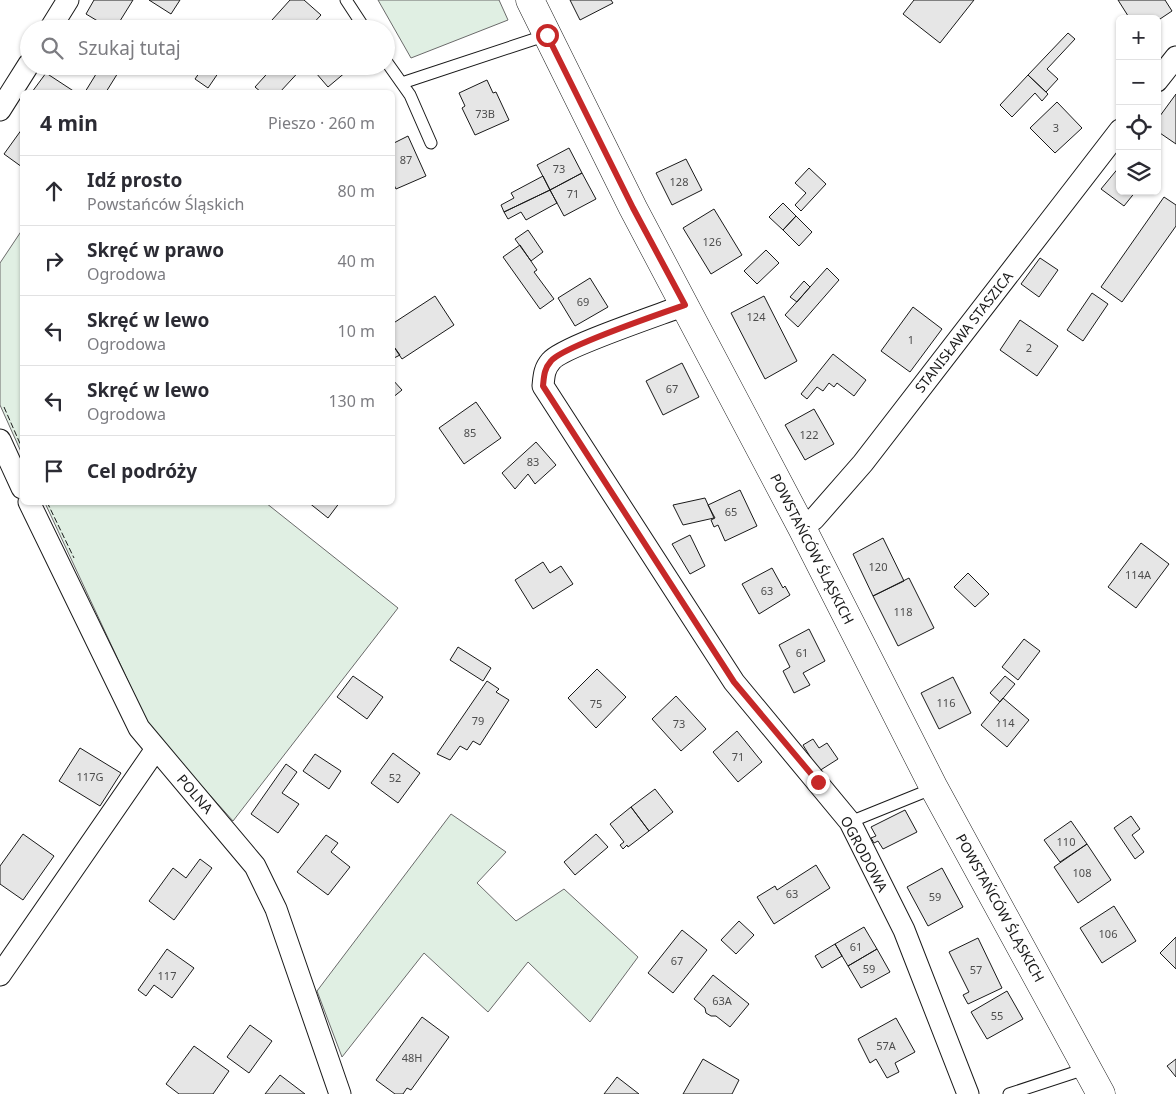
<!DOCTYPE html>
<html lang="pl">
<meta charset="utf-8">
<style>
body{margin:0;font-family:"Noto Sans",sans-serif;background:#f7f7f7;color:#2b2b33}
.controls{position:absolute;right:15px;top:15px;display:grid;overflow:hidden;border-radius:8px;box-shadow:0 1px 4px #0004}
.controls button{width:45px;height:45px;display:grid;place-items:center;padding:0;border:0;border-bottom:1px solid #e1e1e2;background:#fff;color:#2b2b33;font:25px sans-serif}
.stop{position:absolute;width:15px;height:15px;margin:-11px;border:4px solid #c62828;border-radius:50%;background:#fff}
.stop.end{background:#c62828;border-color:#fff;box-shadow:0 1px 5px #0008}
.list{margin:0;padding:0;list-style:none}
h2{display:flex;justify-content:space-between;align-items:center;height:65px;margin:0;padding:0 20px;font-size:21px}
h2 small{font-size:16px;font-weight:400;color:#7c7c81}
.list li{display:grid;grid-template-columns:32px 1fr auto;gap:15px;align-items:center;box-sizing:border-box;height:70px;padding:0 20px;border-top:1px solid #e1e1e2}
.list b{display:block;font-size:19px;white-space:nowrap}
.list p{margin:0;font-size:16px;white-space:nowrap;color:#7c7c81}
.list em{font-size:16px;font-style:normal;color:#7c7c81}
.icon{flex:none;width:28px;height:28px;fill:none;stroke:currentColor;stroke-width:2;stroke-linecap:round;stroke-linejoin:round}
.map{position:relative;flex:none;width:1176px;height:1094px;overflow:hidden}
.search{position:absolute;background:#fff;box-shadow:0 1px 4px #0004;left:20px;top:20px;width:375px;height:55px;display:flex;align-items:center;gap:12px;box-sizing:border-box;padding:0 18px;border-radius:28px;color:#7c7c81;font-size:19px}
.panel{position:absolute;background:#fff;box-shadow:0 1px 4px #0004;left:20px;top:90px;width:375px;height:415px;border-radius:8px}
.map>svg:first-child{display:block}
.green{fill:#e0efe3;stroke:#6a6a6a}
.building{fill:#e6e6e6;stroke:#1a1a1a}
.lines{fill:none;stroke-linecap:round;stroke-linejoin:round}
.service-casing{stroke:#1a1a1a;stroke-width:13}
.minor-casing{stroke:#1a1a1a;stroke-width:23}
.tertiary-casing{stroke:#1a1a1a;stroke-width:29}
.service{stroke:#fff;stroke-width:11}
.minor{stroke:#fff;stroke-width:21}
.tertiary{stroke:#fff;stroke-width:28}
.fence{stroke:#1a1a1a;stroke-width:1;stroke-dasharray:6 2.5;stroke-linecap:butt}
.route{stroke:#c62828;stroke-width:6}
.labels{text-anchor:middle;stroke-width:4;stroke-linejoin:round;paint-order:stroke}
.number-label{font-size:11px;fill:#4d4d4d}
.street-label{font-size:14px;fill:#1a1a1a;stroke:#fff}
</style>
<div class="map">
<svg width="1176" height="1094" viewBox="0 0 1176 1094">
<rect width="100%" height="100%" fill="#fff"/>
<!-- green -->
<path class="green" d="M378 0H499L508 20 411 58Z
M22 230V454L0 405V263Z
M45 503H266L398 608 233 821 150 728Z
M451 814 506 852 477 883 516 921 564 889 638 957 590 1022 528 962 488 1012 424 953 342 1057 317 991Z"/>
<!-- building -->
<path class="building" d="M94 0H133L115 29H111L86 14Z
M149 0H180L171 14Z
M290 0H304L321 15 308 29H283L272 20Z
M570 0H611L613 3 580 20Z
M914 0H974L940 43 903 14Z
M1118 0H1165L1172 11 1157 21V19H1130Z
M214 21 225 29H208Z
M1068 33 1075 39 1047 69 1058 79 1046 92 1028 75Z
M101 66 121 68 106 92H85Z
M204 66H223L208 88 195 79Z
M274 66H304L280 92H261L255 87Z
M310 66H353L328 87Z
M46 73 75 92H32Z
M1028 75 1048 94 1042 101 1035 93 1012 117 1000 105Z
M487 80 493 93 496 92 509 120 475 135 462 108 465 106 459 93Z
M1176 94V144L1157 131V120Z
M1057 102 1082 128 1055 153 1030 128Z
M22 129V167L4 154Z
M408 136 426 176 396 189 392 181V144Z
M569 148 582 173 550 190 537 165Z
M686 159 702 190 672 205 656 173Z
M1120 166V191H1136L1124 206 1101 189Z
M809 168 826 184 801 211 795 205 806 193 795 183Z
M582 173 596 199 564 216 550 190Z
M543 176 550 190 504 212 501 205 514 198 511 193Z
M550 190 557 203 526 220 521 212 508 219 504 212Z
M1164 197 1176 205V226L1122 302 1101 287Z
M783 203 796 216 783 230 769 217Z
M714 209 742 255 711 274 683 228Z
M796 216 812 232 799 246 783 230Z
M528 230 543 252 531 261 515 239Z
M520 245 537 270 534 272 554 299 540 309 503 257Z
M766 250 779 263 757 284 744 271Z
M1040 258 1058 270 1039 297 1021 284Z
M827 268 839 280 798 327 785 315Z
M590 278 608 307 575 326 558 298Z
M804 281 810 287 797 302 790 297Z
M1092 293 1108 304 1083 341 1067 330Z
M435 296 454 325 402 359 392 344V324Z
M764 296 797 361 765 379 731 313Z
M913 307 942 329 910 372 881 351Z
M1020 320 1058 346 1037 376 1000 350Z
M392 344 400 355 392 359Z
M833 354 866 380 854 396 837 383 834 387 829 383 823 391 817 387 807 399 801 394Z
M682 363 699 397 663 415 646 381Z
M392 379 402 390 392 398Z
M476 402 501 438 464 464 439 428Z
M814 409 834 444 805 460 785 425Z
M536 442 556 465 535 484 528 474 515 489 502 473Z
M740 490 757 526 725 541 718 525 714 527 711 520 715 518 708 505Z
M705 498 714 518 683 525 673 505Z
M308 502H340L328 518Z
M690 535 705 566 690 574 672 544Z
M883 538 904 581 873 596 853 554Z
M1141 543 1169 564 1136 608 1108 587Z
M543 562 550 573 561 566 573 584 533 609 515 580Z
M772 568 783 588 785 586 790 595 759 614 742 584Z
M968 573 989 594 975 607 954 587Z
M909 578 934 628 898 646 873 596Z
M809 629 825 661 803 673 810 685 794 693 783 671 790 667 779 645Z
M1024 639 1040 651 1018 680 1002 667Z
M458 647 491 668 483 681 450 660Z
M597 669 626 697 596 728 568 698Z
M353 676 383 697 367 719 337 697Z
M1005 676 1015 684 1000 702 990 693Z
M953 677 971 713 939 729 921 693Z
M487 681 499 689 496 692 509 700 480 745 473 741 467 750 460 746 450 760 437 754Z
M676 696 706 729 681 751 652 719Z
M1003 698 1029 720 1007 747 981 725Z
M737 731 762 762 738 782 713 752Z
M813 739 819 748 827 743 838 759 819 771 803 745Z
M80 748 121 773 100 806 59 781Z
M393 753 420 773 398 803 371 783Z
M315 754 341 771 329 789 303 771Z
M286 764 297 772 282 793 299 804 278 833 251 814Z
M655 789 673 812 649 831 631 807Z
M631 807 649 831 628 847 627 845 623 849 620 845 624 842 610 824Z
M905 810 917 832 883 849 878 841 874 843 871 838 876 836 871 827Z
M1131 816 1140 829 1132 835 1144 852 1135 859 1114 828Z
M1071 821 1087 844 1060 862 1044 840Z
M23 834 54 856 23 900 0 884V866Z
M596 834 608 847 575 875 564 862Z
M326 835 338 843 331 852 350 867 328 895 297 872Z
M1087 844 1111 880 1078 903 1054 867Z
M200 859 212 868 174 920 149 901 173 868 186 878Z
M816 865 830 888 774 924 757 897 775 886 777 890Z
M942 868 963 907 928 926 907 887Z
M1114 906 1136 941 1102 963 1080 928Z
M739 921 754 935 736 954 721 940Z
M864 927 877 949 848 966 835 944Z
M682 930 707 950 673 993 648 973Z
M1176 937V969L1160 953Z
M978 938 1002 988 968 1004 963 995 969 992 949 952Z
M835 944 842 956 822 968 815 956Z
M167 949 194 968 172 998 154 985 146 996 138 990Z
M877 949 890 972 861 988 848 966Z
M713 975 749 1004 730 1027 716 1016H711L706 1013 705 1008 694 999Z
M1007 991 1023 1019 987 1039 971 1012Z
M422 1017 449 1037 411 1090 407 1088 403 1094H395L376 1080Z
M896 1018 915 1052 895 1063 899 1072 887 1078 876 1059 870 1063 858 1039Z
M250 1025 272 1041 249 1073 227 1057Z
M194 1046 229 1071 213 1094H179L166 1084Z
M703 1059 739 1080 732 1094H683Z
M1176 1059V1077L1167 1066Z
M280 1075 305 1094H265Z
M617 1077 639 1094H604Z"/>
<g class="lines">
<defs>
<path id="service" d="M346 0 365 29
M386 61 410 95 431 143
M402 83 547 35
M850 822 934 788
M1009 1094 1088 1068"/>
<path id="minor" d="M50 29 68 0
M1157 81 1176 57
M0 110 29 64
M685 305C662 314 562 347 551 361 544 369 544 376 543 386L734 682 850 822 904 930 968 1094
M0 440 22 488
M29 502 139 728 255 866 276 909 340 1094
M802 528 814 519 863 463 1120 130
M0 975 156 749"/>
<path id="tertiary" d="M530 0 633 208 802 528 934 788 1101 1094"/>
</defs>
<!-- service casing -->
<use href="#service" class="service-casing"/>
<!-- minor casing -->
<use href="#minor" class="minor-casing"/>
<!-- tertiary casing -->
<use href="#tertiary" class="tertiary-casing"/>
<!-- service -->
<use href="#service" class="service"/>
<!-- minor -->
<use href="#minor" class="minor"/>
<!-- tertiary -->
<use href="#tertiary" class="tertiary"/>
<!-- fence -->
<path class="fence" d="M4 407 22 448
M47 502 74 558"/>
</g>
<g class="lines">
<!-- route -->
<path class="route" d="M547 35 633 208 685 305C662 313 562 347 551 361 544 369 544 376 543 386L734 682 818 782"/>
</g>
<g class="labels">
<!-- number labels -->
<g class="number-label">
<text x="485" y="118">73B</text>
<text x="1056" y="132">3</text>
<text x="406" y="164">87</text>
<text x="559" y="173">73</text>
<text x="679" y="186">128</text>
<text x="573" y="198">71</text>
<text x="712" y="246">126</text>
<text x="583" y="306">69</text>
<text x="756" y="321">124</text>
<text x="911" y="344">1</text>
<text x="1029" y="352">2</text>
<text x="672" y="393">67</text>
<text x="470" y="437">85</text>
<text x="809" y="439">122</text>
<text x="533" y="466">83</text>
<text x="731" y="516">65</text>
<text x="878" y="571">120</text>
<text x="1138" y="579">114A</text>
<text x="767" y="595">63</text>
<text x="903" y="616">118</text>
<text x="802" y="657">61</text>
<text x="946" y="707">116</text>
<text x="596" y="708">75</text>
<text x="478" y="725">79</text>
<text x="1005" y="727">114</text>
<text x="679" y="728">73</text>
<text x="738" y="761">71</text>
<text x="90" y="781">117G</text>
<text x="395" y="782">52</text>
<text x="1066" y="846">110</text>
<text x="1082" y="877">108</text>
<text x="792" y="898">63</text>
<text x="935" y="901">59</text>
<text x="1108" y="938">106</text>
<text x="856" y="951">61</text>
<text x="677" y="965">67</text>
<text x="869" y="973">59</text>
<text x="976" y="974">57</text>
<text x="167" y="980">117</text>
<text x="722" y="1005">63A</text>
<text x="997" y="1020">55</text>
<text x="886" y="1050">57A</text>
<text x="412" y="1062">48H</text>
</g>
<!-- street labels -->
<g class="street-label">
<text transform="translate(964 332) rotate(-52)" y="5">STANISŁAWA STASZICA</text>
<text transform="translate(812 549) rotate(63)" y="5">POWSTAŃCÓW ŚLĄSKICH</text>
<text transform="translate(195 794) rotate(49)" y="5">POLNA</text>
<text transform="translate(864 854) rotate(62)" y="5">OGRODOWA</text>
<text transform="translate(1000 908) rotate(61)" y="5">POWSTAŃCÓW ŚLĄSKICH</text>
</g>
</g>
</svg>
<div class="controls">
<button>+</button>
<button>−</button>
<button><svg class="icon" aria-label="locate" viewBox="0 0 24 24"><circle cx="12" cy="12" r="6"/><path d="M12 2v4M12 18v4M2 12h4M18 12h4"/></svg></button>
<button><svg class="icon" aria-label="layers" viewBox="0 0 24 24"><path d="M12 4l9 5-9 5-9-5zM3 14l9 5 9-5"/></svg></button>
</div>
<div class="stop" style="left:547px;top:35px"></div>
<div class="stop end" style="left:818px;top:782px"></div>
<div class="search"><svg class="icon" aria-label="search" viewBox="0 0 24 24"><circle cx="10" cy="10" r="6"/><path d="M15 15l6 6"/></svg>Szukaj tutaj</div>
<section class="panel">
<h2>4 min<small>Pieszo · 260 m</small></h2>
<ul class="list">
<li><svg class="icon" aria-label="ahead" viewBox="0 0 24 24"><path d="M12 20V5M6 11l6-6 6 6"/></svg><div><b>Idź prosto</b><p>Powstańców Śląskich</p></div><em>80 m</em></li>
<li><svg class="icon" aria-label="right" viewBox="0 0 24 24"><path d="M7 20v-9h11M14 6l5 5-5 5"/></svg><div><b>Skręć w prawo</b><p>Ogrodowa</p></div><em>40 m</em></li>
<li><svg class="icon" aria-label="left" viewBox="0 0 24 24"><path d="M17 20v-9H6M10 6l-5 5 5 5"/></svg><div><b>Skręć w lewo</b><p>Ogrodowa</p></div><em>10 m</em></li>
<li><svg class="icon" aria-label="left" viewBox="0 0 24 24"><path d="M17 20v-9H6M10 6l-5 5 5 5"/></svg><div><b>Skręć w lewo</b><p>Ogrodowa</p></div><em>130 m</em></li>
<li><svg class="icon" aria-label="arrive" viewBox="0 0 24 24"><path d="M6 21V4h12l-3 4 3 4H6"/></svg><div><b>Cel podróży</b></div></li>
</ul>
</section>
</div>
